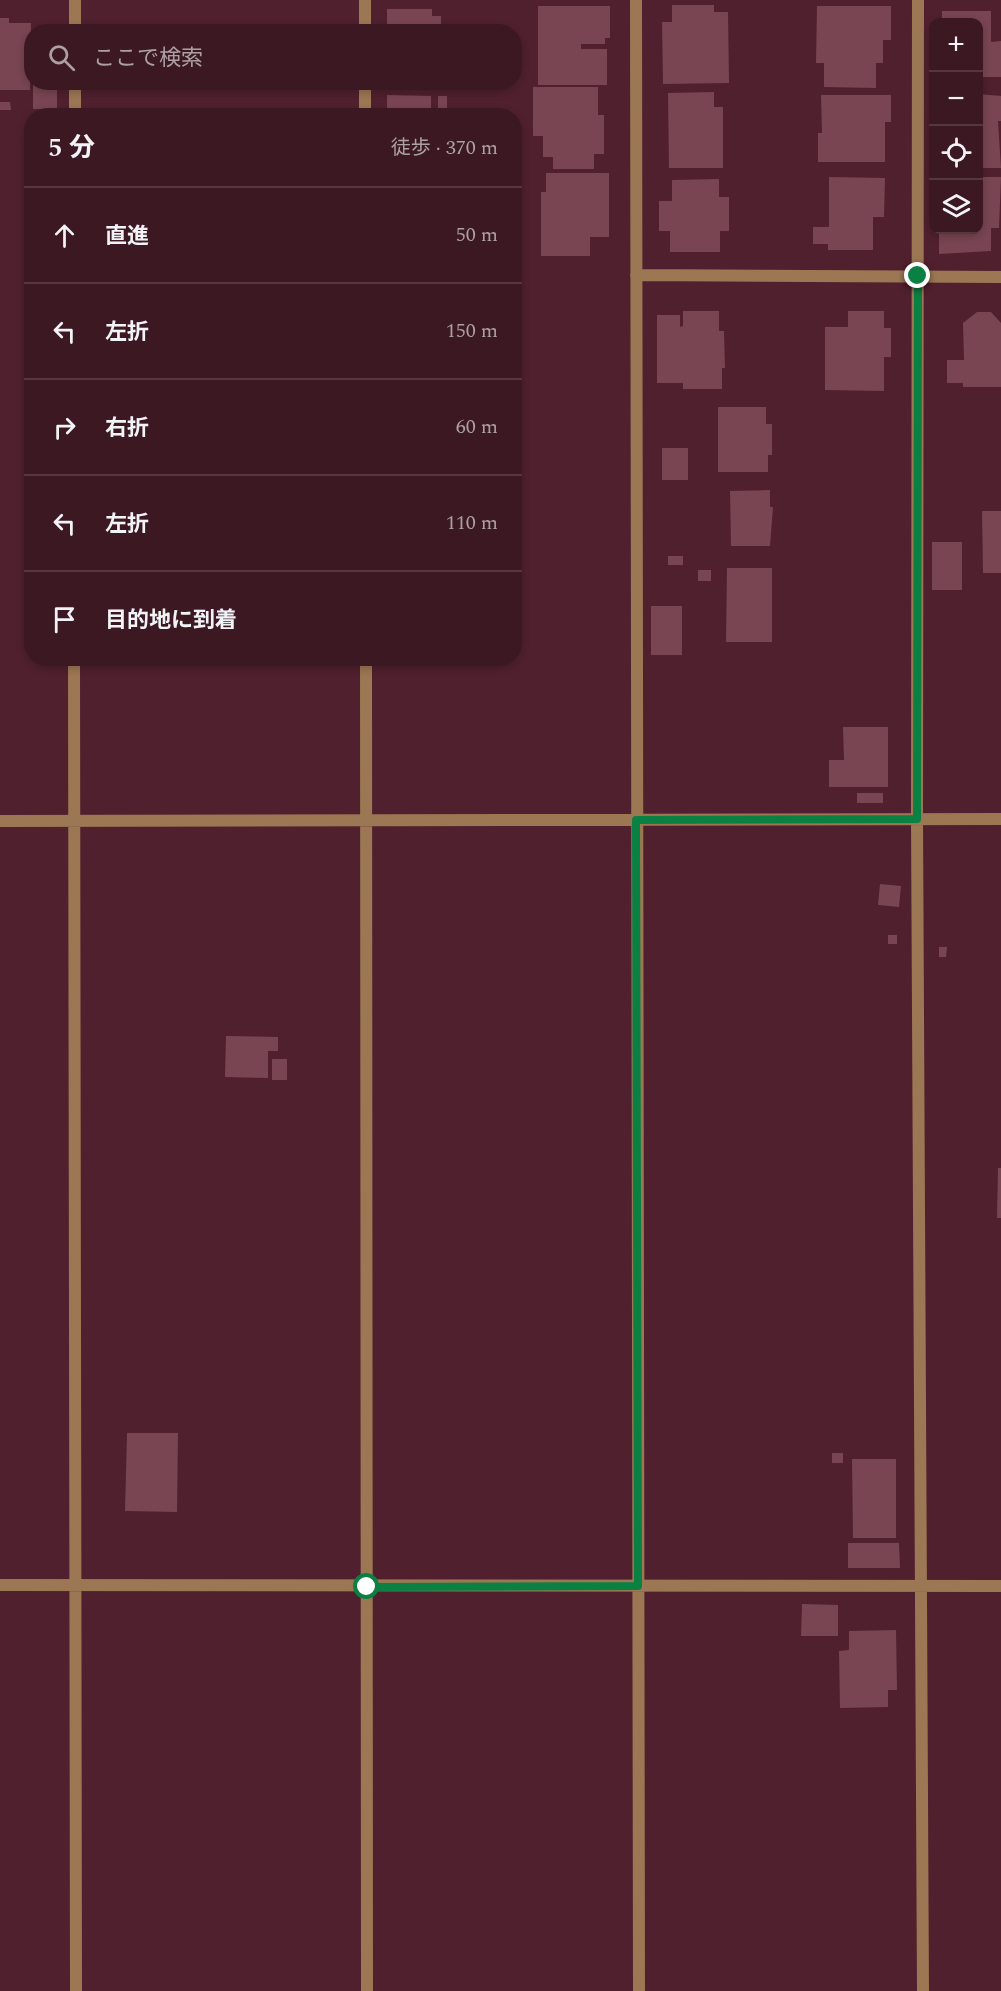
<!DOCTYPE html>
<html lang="ja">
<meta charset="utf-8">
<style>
body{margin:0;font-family:Spectral,"Noto Sans JP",serif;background:#47252f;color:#f1f3f6}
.controls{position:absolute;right:18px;top:18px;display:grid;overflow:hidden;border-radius:12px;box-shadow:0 3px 9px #0003}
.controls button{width:54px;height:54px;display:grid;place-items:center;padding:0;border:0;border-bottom:2px solid #553740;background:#3c1822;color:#f1f3f6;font:30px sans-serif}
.stop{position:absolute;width:18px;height:18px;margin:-14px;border:4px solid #0b8043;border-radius:50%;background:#fff}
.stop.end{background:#0b8043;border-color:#fff;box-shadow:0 2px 6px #0008}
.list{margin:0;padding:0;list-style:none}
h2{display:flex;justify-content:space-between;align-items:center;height:78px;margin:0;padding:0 24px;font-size:26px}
h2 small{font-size:20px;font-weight:400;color:#aca0a5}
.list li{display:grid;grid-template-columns:39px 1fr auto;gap:18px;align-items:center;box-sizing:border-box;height:96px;padding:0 24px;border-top:2px solid #553740}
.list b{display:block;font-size:22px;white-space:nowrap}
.list em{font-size:20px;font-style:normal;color:#aca0a5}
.icon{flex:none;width:33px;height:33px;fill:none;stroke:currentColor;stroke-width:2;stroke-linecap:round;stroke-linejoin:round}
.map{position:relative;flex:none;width:1001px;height:1991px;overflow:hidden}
.search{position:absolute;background:#3c1822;box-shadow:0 3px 9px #0003;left:24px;top:24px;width:498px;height:66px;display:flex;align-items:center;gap:15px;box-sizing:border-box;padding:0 21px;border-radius:24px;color:#aca0a5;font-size:22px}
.panel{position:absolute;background:#3c1822;box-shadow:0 3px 9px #0003;left:24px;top:108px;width:498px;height:558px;border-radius:24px}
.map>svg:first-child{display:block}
.building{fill:#794552}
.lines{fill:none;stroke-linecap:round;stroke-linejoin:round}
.street{stroke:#9c7754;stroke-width:12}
.route{stroke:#0b8043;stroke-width:8}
</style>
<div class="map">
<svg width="1001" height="1991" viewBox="0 0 1001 1991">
<rect width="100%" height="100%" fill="#50202e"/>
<!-- building -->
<path class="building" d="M672 5H714V12H728L729 83 663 84 662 22H672Z
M538 6H610V38H605V44H581V49H607V85H538Z
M817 6H891V40H883V63H876V88L824 87V63H816Z
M387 9H432V16H441V32H387Z
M942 11H991V42L1001 41V77H978V22H942Z
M0 18H9V23H31L30 90H0Z
M33 82H57V109H33Z
M533 87H598V115H604V154H594V169H553V157H543V136H533Z
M714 92V107H723V168H669L668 93Z
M978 94 1001 96V121H998L1001 168H978Z
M387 95 431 96V110H437V116H387Z
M821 95H891V122H885V162H818V133H822Z
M438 96H447V110H438Z
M0 102H10L11 110H0Z
M546 173H609V237H590V256H541V192H546Z
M829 177 885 178 884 217H873V250H828V244H813V227H829Z
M978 177H1001L999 228H991V251L939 254V230H978Z
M719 179V197H729V231H720V252H670V231H659V201H672V180Z
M683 311H719V331H724L725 368H722V389H683V383H657V315H680V327L683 326Z
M848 311H884V328H891V357H884V391L825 390V327H848Z
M977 312H991L1001 323V387H963V383H947V360H964L963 323Z
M718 407H766V424H772V455H768V472H718Z
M662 448H688V480H662Z
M770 490V507H773L770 546H731L730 491Z
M982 511H1001V573H983Z
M932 542H962V590H932Z
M668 556H683V565H668Z
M727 568H772V642H726Z
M698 570H711V581H698Z
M651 606H682V655H651Z
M843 727H888V787H829V760H844Z
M857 793H883V803H857Z
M880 884 901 886 899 907 878 905Z
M888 935H897V944H888Z
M939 947H947L946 957H939Z
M226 1036 278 1037V1051H268V1078L225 1077Z
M272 1059H287V1080H272Z
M998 1168H1001V1218H997Z
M127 1433H178L177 1512 125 1511Z
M832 1453H843V1463H832Z
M852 1459H896V1538H853Z
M848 1543H899L900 1568H848Z
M802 1604 838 1605V1636H801Z
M896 1630 897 1690H888V1707L840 1708 839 1651 849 1650V1631Z"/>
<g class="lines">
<!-- street -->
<path class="street" d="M365 0V32
M636 0 639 1991
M918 0 917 819 923 1991
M75 32V0
M365 82V116
M75 116V82
M636 275 1001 277
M74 658 76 1991
M366 658 367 1991
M0 821 1001 819
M0 1585 1001 1586"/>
</g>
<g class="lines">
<!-- route -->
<path class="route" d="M367 1587 638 1586 636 820 917 819 918 276"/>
</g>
</svg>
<div class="controls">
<button>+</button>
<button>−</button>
<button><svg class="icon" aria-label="locate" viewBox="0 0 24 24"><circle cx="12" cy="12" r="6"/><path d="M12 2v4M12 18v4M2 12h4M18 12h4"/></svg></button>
<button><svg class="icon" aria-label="layers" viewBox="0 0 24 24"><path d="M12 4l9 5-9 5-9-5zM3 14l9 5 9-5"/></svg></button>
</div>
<div class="stop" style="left:367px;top:1587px"></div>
<div class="stop end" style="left:918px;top:276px"></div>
<div class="search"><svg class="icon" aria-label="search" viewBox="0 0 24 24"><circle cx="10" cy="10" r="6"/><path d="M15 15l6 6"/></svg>ここで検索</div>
<section class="panel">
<h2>5 分<small>徒歩 · 370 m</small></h2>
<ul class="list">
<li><svg class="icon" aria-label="ahead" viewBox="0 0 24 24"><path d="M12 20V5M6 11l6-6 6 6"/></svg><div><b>直進</b></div><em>50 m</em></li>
<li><svg class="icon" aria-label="left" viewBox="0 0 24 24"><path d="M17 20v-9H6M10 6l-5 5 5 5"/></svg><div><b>左折</b></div><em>150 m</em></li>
<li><svg class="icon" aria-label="right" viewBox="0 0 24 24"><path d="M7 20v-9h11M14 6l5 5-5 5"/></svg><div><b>右折</b></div><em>60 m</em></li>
<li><svg class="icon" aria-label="left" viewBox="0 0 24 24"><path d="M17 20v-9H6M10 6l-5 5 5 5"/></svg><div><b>左折</b></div><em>110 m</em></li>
<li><svg class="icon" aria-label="arrive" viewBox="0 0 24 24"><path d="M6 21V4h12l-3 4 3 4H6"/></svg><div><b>目的地に到着</b></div></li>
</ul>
</section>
</div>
